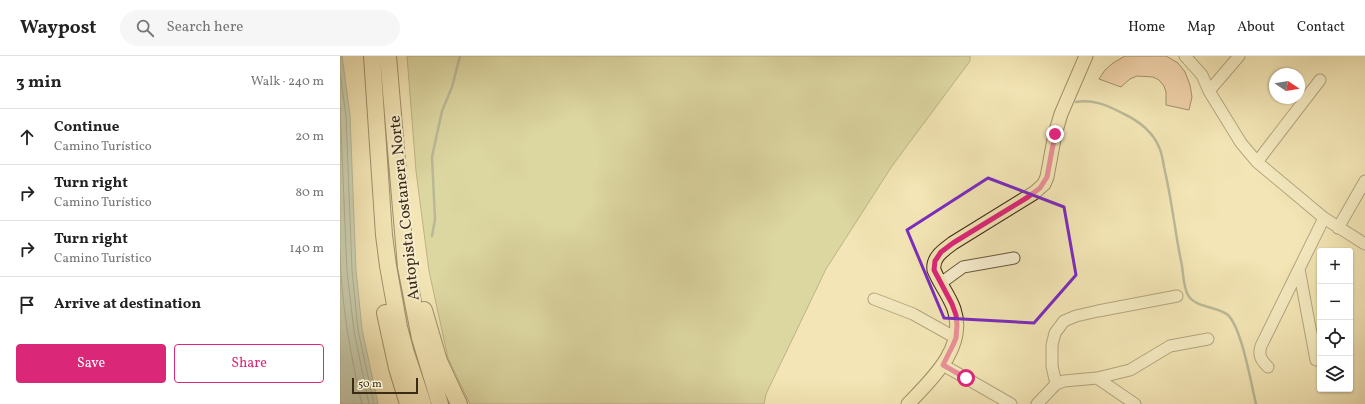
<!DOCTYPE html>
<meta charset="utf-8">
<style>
body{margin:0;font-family:Vollkorn,serif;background:#f6f6f6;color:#222}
.controls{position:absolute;right:12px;bottom:12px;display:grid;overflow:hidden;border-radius:4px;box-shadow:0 1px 3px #0004}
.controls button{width:36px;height:36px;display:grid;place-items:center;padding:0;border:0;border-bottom:1px solid #e0e0e0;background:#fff;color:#222;font:20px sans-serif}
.compass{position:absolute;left:929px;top:12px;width:36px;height:36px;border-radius:50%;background:#fff;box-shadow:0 1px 3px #0004;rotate:102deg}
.scale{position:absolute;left:12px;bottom:10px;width:66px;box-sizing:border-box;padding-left:4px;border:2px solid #3b2a16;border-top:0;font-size:11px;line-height:14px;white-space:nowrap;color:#3b2a16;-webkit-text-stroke:3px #f7eecf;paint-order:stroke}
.stop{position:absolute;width:12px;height:12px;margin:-9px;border:3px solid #db2777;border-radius:50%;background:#fff}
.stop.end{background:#db2777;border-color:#fff;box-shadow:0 1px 4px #0008}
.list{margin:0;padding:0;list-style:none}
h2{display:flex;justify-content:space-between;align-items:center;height:52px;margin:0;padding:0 16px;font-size:17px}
h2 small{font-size:13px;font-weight:400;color:#767676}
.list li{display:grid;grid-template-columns:26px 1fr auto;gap:12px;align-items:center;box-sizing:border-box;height:56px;padding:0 16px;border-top:1px solid #e0e0e0}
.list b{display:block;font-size:15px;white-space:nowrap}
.list p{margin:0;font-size:13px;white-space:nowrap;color:#767676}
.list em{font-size:13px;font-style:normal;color:#767676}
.actions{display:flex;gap:8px;padding:12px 16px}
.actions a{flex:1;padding:9px 0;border:1px solid #db2777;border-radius:4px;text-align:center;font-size:14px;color:#db2777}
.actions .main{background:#db2777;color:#fff}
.icon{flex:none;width:22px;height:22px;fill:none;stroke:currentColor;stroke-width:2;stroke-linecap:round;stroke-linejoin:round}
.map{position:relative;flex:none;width:1025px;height:348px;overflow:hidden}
header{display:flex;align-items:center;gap:24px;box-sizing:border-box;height:56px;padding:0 20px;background:#fff;border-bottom:1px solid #e0e0e0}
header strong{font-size:19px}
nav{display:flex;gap:22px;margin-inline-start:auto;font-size:14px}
.search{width:280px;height:36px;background:#f6f6f6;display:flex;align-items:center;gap:10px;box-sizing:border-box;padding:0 14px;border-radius:22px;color:#767676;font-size:15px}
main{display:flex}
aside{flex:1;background:#fff}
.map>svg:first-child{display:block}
.green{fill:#c0c38a;stroke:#7e7650}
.water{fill:#9ebdb6;stroke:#768276}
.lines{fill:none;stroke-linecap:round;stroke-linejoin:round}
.shore{stroke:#6c7466;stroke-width:1}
.stream{stroke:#768276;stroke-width:2.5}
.building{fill:#ebb799;stroke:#3b2a16}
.minor-casing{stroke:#69593e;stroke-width:13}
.major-casing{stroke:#3b2a16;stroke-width:15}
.highway-casing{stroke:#3b2a16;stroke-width:18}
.minor{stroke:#f7eecf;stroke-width:11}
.major{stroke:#f3e5b5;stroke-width:13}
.highway{stroke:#f3e5b5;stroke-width:16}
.route{stroke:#db2777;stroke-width:5}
.marked{fill:none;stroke:#7b2cbf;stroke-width:3;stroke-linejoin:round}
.labels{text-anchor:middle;stroke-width:4;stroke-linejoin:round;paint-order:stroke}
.street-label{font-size:16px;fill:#3b2a16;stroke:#f7eecf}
</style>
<header>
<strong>Waypost</strong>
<div class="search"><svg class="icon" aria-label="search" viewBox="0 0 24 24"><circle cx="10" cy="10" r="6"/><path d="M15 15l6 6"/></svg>Search here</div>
<nav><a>Home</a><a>Map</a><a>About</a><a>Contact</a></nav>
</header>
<main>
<aside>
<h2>3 min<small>Walk · 240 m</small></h2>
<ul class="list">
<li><svg class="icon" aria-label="ahead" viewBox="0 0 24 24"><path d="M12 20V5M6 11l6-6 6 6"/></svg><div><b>Continue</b><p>Camino Turístico</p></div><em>20 m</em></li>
<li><svg class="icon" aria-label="right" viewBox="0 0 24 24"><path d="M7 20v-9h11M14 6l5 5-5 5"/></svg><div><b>Turn right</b><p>Camino Turístico</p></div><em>80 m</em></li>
<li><svg class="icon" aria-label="right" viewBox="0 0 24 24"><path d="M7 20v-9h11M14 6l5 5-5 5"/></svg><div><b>Turn right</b><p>Camino Turístico</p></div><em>140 m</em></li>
<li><svg class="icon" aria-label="arrive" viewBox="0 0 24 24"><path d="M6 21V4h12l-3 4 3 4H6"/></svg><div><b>Arrive at destination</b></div></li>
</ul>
<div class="actions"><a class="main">Save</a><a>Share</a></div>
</aside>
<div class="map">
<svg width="1025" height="348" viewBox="0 0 1025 348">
<rect width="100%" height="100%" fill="#f3e5b5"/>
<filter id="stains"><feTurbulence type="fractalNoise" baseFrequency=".005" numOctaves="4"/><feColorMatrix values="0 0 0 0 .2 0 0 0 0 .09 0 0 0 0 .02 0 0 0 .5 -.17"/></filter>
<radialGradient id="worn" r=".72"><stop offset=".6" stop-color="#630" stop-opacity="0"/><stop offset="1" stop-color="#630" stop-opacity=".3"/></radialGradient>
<!-- green -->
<path class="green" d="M67 0H630V5L552 110 486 213 426 338 424 348H130L108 302 89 215 76 115Z"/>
<!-- water -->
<path class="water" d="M0 0H2L10 59 16 214 22 273 38 348H0Z"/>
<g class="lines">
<!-- shore -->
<path class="shore" d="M0 17 6 60 12 214 18 274 34 348
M0 51 7 215 14 275 29 348
M0 194C1 246 10 298 22 348"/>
<!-- stream -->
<path class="stream" d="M736 46C752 43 767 49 782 57 797 64 812 74 819 91 822 97 823 105 824 111 832 144 835 177 842 210 843 218 844 233 848 239 855 252 877 250 888 259 902 273 911 327 916 348
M92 180 95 163 92 101 102 55 112 31 120 0"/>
</g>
<!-- building -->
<path class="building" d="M785 0H826L838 7 845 16 850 29 852 41 849 54 826 49V36L824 30 819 24 813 21 797 20 790 23 781 31 759 23 765 14 773 7Z"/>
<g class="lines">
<defs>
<path id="minor" d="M845 0 862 19 869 35 901 87 917 106 984 162 1025 188
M869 35 899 0
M917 106 980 24
M998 172 1025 125
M959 213 976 304
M601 227 623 211 674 202
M534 243 573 258 616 282
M603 309 671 348
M928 311C921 304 918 299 921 290L984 162
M757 322 795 348
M716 328 712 310V289L715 277 724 265 736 260 758 255 837 240
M697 348 716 328 724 325 757 322 790 314 830 290 868 283"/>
<path id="major" d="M568 348C592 323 627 291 614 253 609 239 599 227 594 214 592 201 604 194 613 187L694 137 704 128 707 121 715 78 721 58 746 0"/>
<path id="highway" d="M32 0 44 179 48 210 59 271 66 297 83 348
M48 0 66 211 80 282 100 348
M84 254 99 305 119 348
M45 257 57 312 68 348"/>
</defs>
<!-- minor casing -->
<use href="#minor" class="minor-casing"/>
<!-- major casing -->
<use href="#major" class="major-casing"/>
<!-- highway casing -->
<use href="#highway" class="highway-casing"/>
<!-- minor -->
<use href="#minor" class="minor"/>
<!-- major -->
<use href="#major" class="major"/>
<!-- highway -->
<use href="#highway" class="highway"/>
</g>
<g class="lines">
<!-- route -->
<path class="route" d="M626 322 603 309 613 289 616 282 617 269 616 259 612 248 594 214 595 205 601 196 613 187 688 141 700 132 707 121 715 78"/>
</g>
<!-- marked area -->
<path d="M0 0H1025V348H0ZM648 122 724 151 736 219 694 267 604 262 567 174Z" fill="#f3e5b5" fill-opacity=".55" fill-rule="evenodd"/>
<path class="marked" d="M648 122 724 151 736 219 694 267 604 262 567 174Z"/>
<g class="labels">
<!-- street labels -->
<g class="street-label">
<text transform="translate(63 152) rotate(-96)" y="6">Autopista Costanera Norte</text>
</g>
</g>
<rect width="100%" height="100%" filter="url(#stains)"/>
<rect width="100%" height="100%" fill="url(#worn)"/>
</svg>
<div class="controls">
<button>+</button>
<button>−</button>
<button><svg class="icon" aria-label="locate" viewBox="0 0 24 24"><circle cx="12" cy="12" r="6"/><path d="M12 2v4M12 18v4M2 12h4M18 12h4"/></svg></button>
<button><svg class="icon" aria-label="layers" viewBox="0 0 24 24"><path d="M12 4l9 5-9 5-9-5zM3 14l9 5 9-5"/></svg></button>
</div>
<svg class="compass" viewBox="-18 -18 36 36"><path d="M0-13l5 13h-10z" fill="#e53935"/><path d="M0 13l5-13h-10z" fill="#767676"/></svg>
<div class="scale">50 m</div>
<div class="stop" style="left:626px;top:322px"></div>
<div class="stop end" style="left:715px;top:78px"></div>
</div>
</main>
